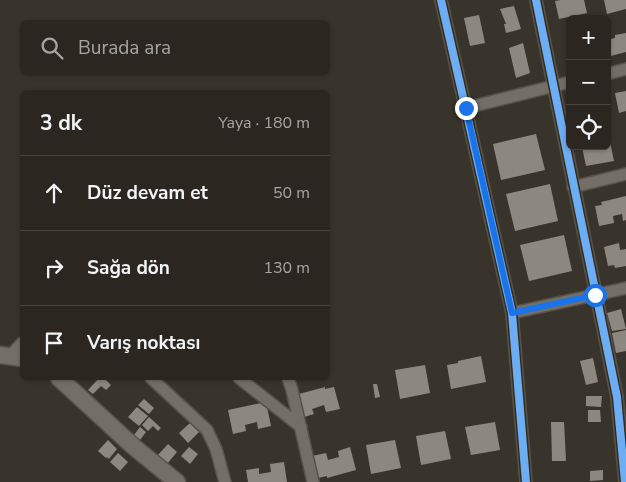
<!DOCTYPE html>
<html lang="tr">
<meta charset="utf-8">
<style>
body{margin:0;font-family:"Nunito Sans",sans-serif;background:#332f29;color:#f1f3f6}
.controls{position:absolute;right:15px;top:15px;display:grid;overflow:hidden;border-radius:8px;box-shadow:0 1px 4px #0004}
.controls button{width:45px;height:45px;display:grid;place-items:center;padding:0;border:0;border-bottom:1px solid #47443e;background:#2b2720;color:#f1f3f6;font:25px sans-serif}
.stop{position:absolute;width:15px;height:15px;margin:-11px;border:4px solid #1a73e8;border-radius:50%;background:#fff}
.stop.end{background:#1a73e8;border-color:#fff;box-shadow:0 1px 5px #0008}
.list{margin:0;padding:0;list-style:none}
h2{display:flex;justify-content:space-between;align-items:center;height:65px;margin:0;padding:0 20px;font-size:21px}
h2 small{font-size:16px;font-weight:400;color:#a6a5a5}
.list li{display:grid;grid-template-columns:32px 1fr auto;gap:15px;align-items:center;box-sizing:border-box;height:75px;padding:0 20px;border-top:1px solid #47443e}
.list b{display:block;font-size:19px;white-space:nowrap}
.list em{font-size:16px;font-style:normal;color:#a6a5a5}
.icon{flex:none;width:28px;height:28px;fill:none;stroke:currentColor;stroke-width:2;stroke-linecap:round;stroke-linejoin:round}
.map{position:relative;flex:none;width:626px;height:482px;overflow:hidden}
.search{position:absolute;background:#2b2720;box-shadow:0 1px 4px #0004;left:20px;top:20px;width:310px;height:55px;display:flex;align-items:center;gap:12px;box-sizing:border-box;padding:0 18px;border-radius:8px;color:#a6a5a5;font-size:19px}
.panel{position:absolute;background:#2b2720;box-shadow:0 1px 4px #0004;left:20px;top:90px;width:310px;height:290px;border-radius:8px}
.map>svg:first-child{display:block}
.building{fill:#8c8880}
.lines{fill:none;stroke-linecap:round;stroke-linejoin:round}
.street-casing{stroke:#56524a;stroke-width:14}
.secondary-casing{stroke:#56524a;stroke-width:19}
.street{stroke:#736f67;stroke-width:11}
.secondary{stroke:#736f67;stroke-width:16}
.cycleway-casing{stroke:#342c1b;stroke-width:11}
.cycleway{stroke:#6dadf4;stroke-width:8}
.route{stroke:#1a73e8;stroke-width:6}
</style>
<div class="map">
<svg width="626" height="482" viewBox="0 0 626 482">
<rect width="100%" height="100%" fill="#39342b"/>
<!-- building -->
<path class="building" d="M561 0H584L587 13 559 19 555 1Z
M604 0H626V9L607 14Z
M514 6 521 29 506 33 504 24H506L500 9Z
M479 15 485 43 470 46 464 18Z
M626 33V52L607 57V40L615 38V35Z
M523 43 530 73 516 78 509 48Z
M626 91V111L619 113 615 93Z
M536 134 545 170 501 180 493 144Z
M607 142H610L614 161 586 166 582 147 607 146Z
M550 184 558 221 515 231 506 194Z
M626 196V220L623 221 622 214 613 216 614 223 599 226 595 206 602 205 601 202Z
M564 235 572 271 529 281 520 245Z
M619 243 620 250 626 249V266L615 268 614 265 608 266 604 247Z
M621 309 626 329 612 331 607 313Z
M626 330V351L616 353 612 333Z
M481 356 486 382 451 389 447 365 458 363V361Z
M593 358 598 382 586 385 580 361Z
M425 365 430 393 400 399 395 370Z
M99 378H104L111 385 106 390 101 386 93 394 88 390Z
M373 384H377L380 397 375 398Z
M325 387V389L334 387 340 409 326 412 324 405 312 409 314 414 301 418 295 395Z
M586 396H602L601 407 586 406Z
M144 399 154 408 149 414 138 405Z
M266 402 271 426 258 429 257 422 245 425 246 431 233 434 228 410Z
M137 407 148 416 139 426 128 417Z
M588 410H600L601 422H588Z
M149 417 161 428 158 431 153 426 148 431 142 425Z
M191 422 200 431 188 443 179 433Z
M495 422 500 450 471 455 465 427Z
M551 422H564L566 461H552Z
M140 427 146 432 140 440 134 435Z
M445 431 451 459 421 465 416 436Z
M108 440 117 449 109 459 107 457 106 458 98 451Z
M395 440 401 468 371 474 366 445Z
M168 444 177 452 167 464 157 456Z
M189 447 198 454 190 464 181 456Z
M350 447 356 470 327 478V476L318 478 312 456 326 453 328 460 339 457 338 451Z
M118 453 128 462 120 471 110 462Z
M284 462 287 482H248L246 470 259 468V474L271 472 270 464Z
M603 470V480L590 481V471Z"/>
<g class="lines">
<defs>
<path id="street" d="M441 0 512 313 526 482
M536 0 617 397 625 482
M607 74 626 69
M466 108 570 82
M573 187 626 174
M512 313 626 288
M10 356 22 343
M151 378 207 430 216 449 225 482
M239 378 301 427
M288 378 292 390 313 482"/>
<path id="secondary" d="M0 355 22 358
M59 378 134 447 177 482"/>
</defs>
<!-- street casing -->
<use href="#street" class="street-casing"/>
<!-- secondary casing -->
<use href="#secondary" class="secondary-casing"/>
<!-- street -->
<use href="#street" class="street"/>
<!-- secondary -->
<use href="#secondary" class="secondary"/>
<defs>
<path id="cycleway" d="M441 0 512 313 526 482
M536 0 617 397 625 482"/>
</defs>
<!-- cycleway casing -->
<use href="#cycleway" class="cycleway-casing"/>
<!-- cycleway -->
<use href="#cycleway" class="cycleway"/>
</g>
<g class="lines">
<!-- route -->
<path class="route" d="M466 108 512 313 595 295"/>
</g>
</svg>
<div class="controls">
<button>+</button>
<button>−</button>
<button><svg class="icon" aria-label="locate" viewBox="0 0 24 24"><circle cx="12" cy="12" r="6"/><path d="M12 2v4M12 18v4M2 12h4M18 12h4"/></svg></button>
</div>
<div class="stop" style="left:595px;top:295px"></div>
<div class="stop end" style="left:466px;top:108px"></div>
<div class="search"><svg class="icon" aria-label="search" viewBox="0 0 24 24"><circle cx="10" cy="10" r="6"/><path d="M15 15l6 6"/></svg>Burada ara</div>
<section class="panel">
<h2>3 dk<small>Yaya · 180 m</small></h2>
<ul class="list">
<li><svg class="icon" aria-label="ahead" viewBox="0 0 24 24"><path d="M12 20V5M6 11l6-6 6 6"/></svg><div><b>Düz devam et</b></div><em>50 m</em></li>
<li><svg class="icon" aria-label="right" viewBox="0 0 24 24"><path d="M7 20v-9h11M14 6l5 5-5 5"/></svg><div><b>Sağa dön</b></div><em>130 m</em></li>
<li><svg class="icon" aria-label="arrive" viewBox="0 0 24 24"><path d="M6 21V4h12l-3 4 3 4H6"/></svg><div><b>Varış noktası</b></div></li>
</ul>
</section>
</div>
